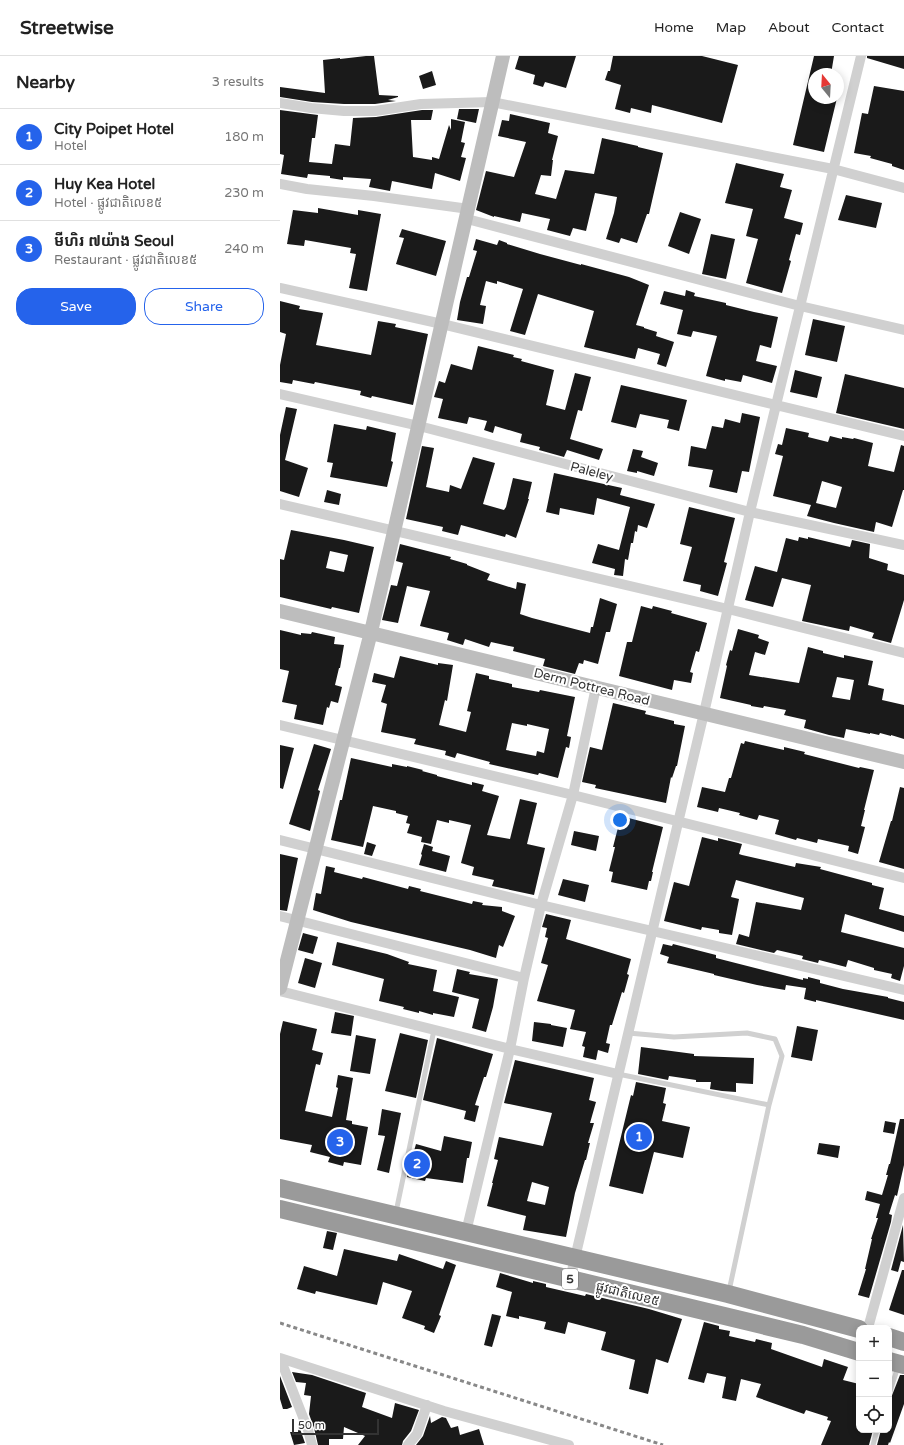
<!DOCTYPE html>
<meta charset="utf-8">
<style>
body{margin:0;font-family:"Varela Round","Noto Sans Khmer",sans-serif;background:#f2f2f2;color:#222}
.controls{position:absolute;right:12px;bottom:12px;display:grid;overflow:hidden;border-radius:8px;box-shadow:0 2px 10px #0003}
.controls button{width:36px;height:36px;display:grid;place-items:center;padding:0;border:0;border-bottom:1px solid #e0e0e0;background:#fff;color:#222;font:20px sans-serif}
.compass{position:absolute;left:528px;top:12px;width:36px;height:36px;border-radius:50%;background:#fff;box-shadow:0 2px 10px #0003;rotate:342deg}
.scale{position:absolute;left:12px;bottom:10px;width:87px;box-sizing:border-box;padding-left:4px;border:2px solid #333;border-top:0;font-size:11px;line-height:14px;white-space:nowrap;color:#333;-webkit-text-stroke:3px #fff;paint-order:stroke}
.you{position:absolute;left:340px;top:764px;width:14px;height:14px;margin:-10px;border:3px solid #fff;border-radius:50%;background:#1a73e8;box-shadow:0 0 0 6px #1a73e833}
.badge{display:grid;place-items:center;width:26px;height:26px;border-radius:50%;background:#2563eb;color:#fff;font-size:13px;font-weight:700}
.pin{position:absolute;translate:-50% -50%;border:2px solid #fff;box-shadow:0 1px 4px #0006}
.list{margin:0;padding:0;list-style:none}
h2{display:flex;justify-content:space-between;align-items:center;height:52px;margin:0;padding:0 16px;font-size:17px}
h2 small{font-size:13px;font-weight:400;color:#767676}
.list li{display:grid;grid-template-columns:26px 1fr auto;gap:12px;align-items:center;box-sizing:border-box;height:56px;padding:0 16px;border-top:1px solid #e0e0e0}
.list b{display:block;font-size:15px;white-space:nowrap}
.list p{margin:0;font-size:13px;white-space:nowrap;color:#767676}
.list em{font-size:13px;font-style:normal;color:#767676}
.actions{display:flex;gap:8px;padding:12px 16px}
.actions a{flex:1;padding:9px 0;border:1px solid #2563eb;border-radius:16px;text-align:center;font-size:14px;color:#2563eb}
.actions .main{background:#2563eb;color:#fff}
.icon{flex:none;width:22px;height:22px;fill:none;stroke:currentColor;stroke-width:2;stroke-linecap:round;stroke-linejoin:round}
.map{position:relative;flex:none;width:624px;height:1389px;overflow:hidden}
header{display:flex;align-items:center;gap:24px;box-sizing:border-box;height:56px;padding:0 20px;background:#fff;border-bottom:1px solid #e0e0e0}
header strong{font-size:19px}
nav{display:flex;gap:22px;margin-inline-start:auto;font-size:14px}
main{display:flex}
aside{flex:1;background:#fff}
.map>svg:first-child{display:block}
.building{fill:#1a1a1a;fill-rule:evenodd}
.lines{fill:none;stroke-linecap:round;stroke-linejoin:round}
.lane{stroke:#d0d0d0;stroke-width:5}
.street{stroke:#d0d0d0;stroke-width:10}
.secondary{stroke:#bdbdbd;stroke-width:14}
.highway{stroke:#9a9a9a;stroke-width:18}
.rail{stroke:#888;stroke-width:3;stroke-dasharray:4 3;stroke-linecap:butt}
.labels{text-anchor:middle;stroke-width:4;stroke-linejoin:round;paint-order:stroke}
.shield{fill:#fff;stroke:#707070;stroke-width:1}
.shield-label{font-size:12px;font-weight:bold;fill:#333}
.street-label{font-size:13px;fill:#333;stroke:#fff}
</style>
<header>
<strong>Streetwise</strong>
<nav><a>Home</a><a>Map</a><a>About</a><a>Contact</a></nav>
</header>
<main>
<aside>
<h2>Nearby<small>3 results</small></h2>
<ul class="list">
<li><span class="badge">1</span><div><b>City Poipet Hotel</b><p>Hotel</p></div><em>180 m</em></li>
<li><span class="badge">2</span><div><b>Huy Kea Hotel</b><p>Hotel · ផ្លូវជាតិលេខ៥</p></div><em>230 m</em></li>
<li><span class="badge">3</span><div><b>មីហិរ ៧យ៉ាង Seoul</b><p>Restaurant · ផ្លូវជាតិលេខ៥</p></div><em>240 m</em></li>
</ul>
<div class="actions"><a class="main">Save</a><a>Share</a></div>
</aside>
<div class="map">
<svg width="624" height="1389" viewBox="0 0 624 1389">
<rect width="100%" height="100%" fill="#fff"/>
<!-- building -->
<path class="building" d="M86 0H94L99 39 118 40V41L108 44 116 45 95 48H64L32 46 0 41V31L45 37 43 4 60 2V3Z
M239 0H296L286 32 265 26 263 31 253 28 255 19 235 13Z
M333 0H422L458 9 442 67 372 49 371 57 351 52 350 57 335 53 341 29 325 24 328 15H330Z
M534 0H554L551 18H534V42H557L544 96 513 89Z
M587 0H624V13L587 2Z
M152 15 156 29 143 33 139 20Z
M594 30 624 35V114L612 110V108L590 102 591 100 574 97 582 57 588 58Z
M179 53H199L196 67 177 63Z
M0 54 38 59 35 82H32L29 106 52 108 55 88 70 90 73 62 96 61 142 54H153L151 64H131L133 101 152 104V101L159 103 169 69 171 74V63L185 66 181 86 185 87 181 101 186 102 180 125 155 117 152 133 112 125 110 135 89 131 91 123 63 121V124L50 122V120L28 118 27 122 1 118 4 99 0 98Z
M230 58 270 67 268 77 278 80 272 104H273L271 120 261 119 255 138 276 143 285 114 314 118 322 82 358 90V91L383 97 369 158H367L357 187 341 182 339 187 326 183 334 157 337 141 315 137 306 175 293 172 290 180 267 174 270 163 242 157 240 166 214 160V161L196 154 206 115 234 121 246 86 218 80 222 64 229 65Z
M456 107 504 118 500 131 512 134 504 162 523 167 520 179 516 178 509 204 511 205 502 237 466 227 478 183 466 180 473 153 445 147Z
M566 139 602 147 596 172 558 164Z
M38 152 78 159V154L101 158 87 235 69 232 76 198 70 197 71 192 25 184 24 190 7 188 13 154 38 157Z
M400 156 421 163 409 198 388 190Z
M122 173 166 185 156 220 116 208 124 182 119 181Z
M431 178 455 183 446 223 422 218Z
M196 183 217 189 219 184 227 187V188L260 198 301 209V208L349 221 369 229 356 269 364 271V272L377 276 376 280 394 286 386 311 377 308 380 298 358 292 355 303 304 291 314 255 258 238 245 279 230 275 243 233 217 225V228L206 225 200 249 206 250 203 268 177 264 180 246 187 221H189L197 195 193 194Z
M406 234 415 237 414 240 446 247V249L474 256 498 261 491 292 480 289 476 305 497 310 492 327 463 319 461 326 445 323V325L426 320 437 280 413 275 411 281 397 278 403 254 380 248 384 235 405 240Z
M0 245 20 250 19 253 43 257 36 289 91 299 98 265 116 268 115 271 148 278 133 349 92 340 91 342 80 339 81 335 35 326 34 328 13 324 12 328 0 326V309L6 278 0 276Z
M533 263 565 270 557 306 525 299Z
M198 290 234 299 233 301 242 303 241 305 274 314 266 349 285 354 295 317 311 321 302 355 298 354 290 383 323 393 319 404 287 394 284 401 259 394 260 391 240 386 242 378 215 370 213 377 204 374 207 365 189 361 187 368 158 362 163 343 154 341 159 325 165 327 171 308 192 314Z
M515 314 542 321 537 342 510 336Z
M565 318 624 332V373L556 357Z
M341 329 407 344 399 375 387 372 389 364 360 358 356 372 331 366Z
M6 351 17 353 5 404 28 412 19 441 0 435V379Z
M462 357 480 361 469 416 462 415 457 437 429 431 433 414 408 410 411 390 426 393 432 370 443 372 445 363 460 367Z
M54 368 86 374 87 370 116 377 111 405 113 406 107 431 50 421 53 407 47 406Z
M506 372 529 377 528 381 548 386 550 380 562 383V381L573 383 574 382 593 387 588 410 614 416 621 389 624 390V434H623L612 471 596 466 594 476 554 467 527 460 531 449 493 440 503 400 495 398 498 388 502 389ZM542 425 562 431 556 452 536 447Z
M142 390 154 392 146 431 169 436 170 429 181 433 193 401 215 407 203 448 224 454 226 451 233 422 252 426 248 443H249L236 482 226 478 225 481 181 469 178 479 162 475 163 471 126 463Z
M353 393 363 395 361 401 378 407 374 420 357 415V417L347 415Z
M274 417 342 432 340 439 375 448 367 472 358 469 357 476 355 475 353 487H351L348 504 345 503 343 520 334 519 335 513 312 507 318 488 339 494 350 451 317 442 314 459 280 452 279 459 266 456Z
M47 434 61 438 59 449 44 446Z
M409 451 455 462 444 506 447 507 438 540 420 535 421 529 403 525 412 491 400 488Z
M11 474 64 484 94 491 79 557 52 551 51 553 0 541V503L4 504ZM50 495 68 499 64 516 46 512Z
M519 481 528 483V481L570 491 572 484 590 488 589 502 608 508 607 514 624 519V544L611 587 592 582 594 577 570 570 569 575 522 565 531 529 502 522 493 551 465 544 475 510 497 516 506 482 518 485Z
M120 488 171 501 170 503 187 508V509L210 518 207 524 236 533 237 526 246 528 240 558 252 562 310 577 311 571H313L320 542 337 548 330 576H326L318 608 304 604 303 608 299 607 295 618 263 610 265 603 233 595 234 591 211 586 209 591 185 583 183 589 167 584 169 577 140 570 150 535 127 530 118 567 102 564 111 529 117 530 123 507 116 505Z
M361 550 372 553 373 550 392 555 391 557 427 567 419 596 416 595 410 616 413 617 411 627 394 624 392 634 339 620 347 586H352Z
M458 573 479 579 478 582 489 586 485 599 475 596 469 619 519 627 528 591 543 595V597L564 602V599L593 605 588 629 604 633 602 644 624 649V683L611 679V680L600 677 599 679 590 677V678L566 673 564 682 549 679 524 672 526 664 504 659 506 654 484 650 483 652 471 650V649L440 642 447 610 446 609 450 594 452 595ZM557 621 574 624 570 644 552 641Z
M0 574 21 579V577L31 578 32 576 55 581 54 588 64 589 60 612H59L55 629 62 631 58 647 51 645 49 652 47 651 43 669 14 663 17 649 2 646 9 615 0 613Z
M120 600 158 609V607L173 609 167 645 165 644 159 669 186 676 191 656 187 655 196 617 209 620V623L232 628V631L259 636 260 634 295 641 287 680 291 681 289 692 286 691 278 722 259 717 258 719 209 708 210 706 177 697 175 702 165 699 166 695 134 688 136 683 101 676 107 648 101 646 106 629 92 626 94 617 114 622ZM232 667 247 670V668L269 673 264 697 257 695 256 700 226 694Z
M333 647 366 655 365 658 394 665V668L405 670 397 710H396L392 722 391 721 386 747 315 732 316 729 302 726 310 691 322 694Z
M465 685 504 694V691L525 696 524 698 579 712 580 711 594 714 584 754H585L581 770 585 771 578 798 568 795 569 790 538 783 537 787 517 782 516 784 495 778 499 764 479 759 477 764 459 759 460 757 439 752 438 756 417 751 422 731 445 736 449 722H451L461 687 464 688Z
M34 688 51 693 38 734 40 735 30 775 9 768Z
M0 689 14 692 3 733 0 732Z
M71 702 112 711V708L127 711V710L143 714 142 715 157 719V720L192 729V726L204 729 202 735 219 740 207 779 230 783 240 743 257 747 247 788 265 792 254 839 212 830 214 824 192 819 194 811 181 807 191 769 169 764V767L157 764 151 788 141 786 142 781 127 777 130 768 126 767 128 760 116 757V755L93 750 83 791 51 784 60 744H62Z
M620 731 624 732V813L599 806 611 765H612Z
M341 760 383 771 372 816H373L371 825H369L367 834 331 826 333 816 329 815 335 791H333Z
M294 775 319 780 316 795 291 789Z
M422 781 438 785V782L462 788 459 798 462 799 515 811 516 807 541 811 540 813 592 827V829L604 832 599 853 624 860V876L565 858 561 876 624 892V910L620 925 611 922 612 918 594 914V912L568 904 566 911 539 904 538 907 522 903 523 900 497 894 494 897 456 888 459 878 469 881 476 846 521 854 524 842 456 824 451 841 459 843 452 879 439 877V874L422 871 421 874 384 865 394 826 409 830Z
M87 786 96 789 92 800 84 798Z
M144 788 153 791 152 795 170 800 166 816 139 809 142 799 141 798Z
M0 798 18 802 7 855 0 854Z
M46 810 55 812 54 816 82 823 83 821 128 833 129 830 141 833 140 835 192 848 193 845 203 847 202 849 222 851V855L235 860 223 891 219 889 216 902 190 894 71 866 33 854 36 837 41 838Z
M283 823 309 829 305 846 278 839Z
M266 858 291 864 286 883 351 903 347 918 349 919 344 937 342 936 332 969H330L326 987 330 988 328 997 318 994 316 1004 303 1001 305 991 302 990 306 976 290 973 295 954 257 945 268 909 261 907 268 882 265 881 267 872 262 871Z
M23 877 38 881 33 898 18 894Z
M57 886 107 898 129 906 128 908 157 914 153 935 179 941 174 961 153 957V959L139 955V957L123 953 124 951 99 945 104 923 52 909Z
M383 888 392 890 393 888 436 899V902L523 924V922L528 923V921L540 924V927L563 933 608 941V942L624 946V964L536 944V946L524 943 526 932 506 929 505 934 477 929 434 919V918L387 907 389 901 380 898Z
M25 902 42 907 35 932 18 927Z
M177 913 190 916 189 918 218 923 213 951 206 976 192 972 199 943 172 936Z
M55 956 74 960 71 980 51 977Z
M3 965 37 973 32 994 43 997 40 1009 36 1008 25 1055 52 1061 58 1032 56 1031 58 1019 73 1022 66 1064 72 1065V1068L88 1071 81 1109 64 1106 63 1110 48 1106 50 1101 30 1096 32 1089 0 1083V978Z
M254 966 271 968V969L287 972 283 991 252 985Z
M517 970 538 974 532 1005 511 1001Z
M120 977 148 984 136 1042 105 1035Z
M76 979 96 983 90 1018 70 1015Z
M157 982 213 998 206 1021H204L195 1049 199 1050 195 1066 184 1063 186 1055 143 1044Z
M361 991 414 998V1000L474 1002 473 1028 456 1027V1036L442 1035 430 1033 431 1026H416V1024L389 1020 388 1024 358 1018Z
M235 1004 314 1022 309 1044 316 1046 310 1067H314L308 1087H310L306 1104H305L295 1137 286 1181 243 1174 246 1160 207 1150 213 1127H212L218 1104 214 1103 219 1081 263 1090 272 1057 224 1047ZM252 1126 269 1131 265 1149 247 1145Z
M356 1026 386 1032 383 1047 386 1048 382 1065 410 1071 403 1102 374 1096 363 1138 329 1130 351 1039 353 1040Z
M102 1053 121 1057 109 1117 97 1114 105 1080 98 1079Z
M620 1063H624V1109L617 1140 615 1139 609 1158 612 1159 611 1166 589 1242 578 1239 586 1213H585L592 1183H591L598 1162H596L600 1148 585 1144 587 1135 602 1139 608 1119H606L609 1108H610Z
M605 1065 616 1067 614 1078 603 1076Z
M164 1080 192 1086 189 1102H187L183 1127 146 1122 145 1125 127 1121 133 1095H134L136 1088 161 1095Z
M539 1087 560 1090 558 1102 537 1098Z
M623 1169 624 1206 621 1205 618 1216 611 1214Z
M47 1175 57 1177 53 1194 43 1192Z
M64 1193 117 1205 119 1198 163 1213 166 1205 176 1209 159 1259 161 1260 154 1277 144 1273 145 1270 122 1262 132 1235 103 1226 97 1249 36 1235 35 1238 17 1233 24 1210 57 1220Z
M622 1214H624V1259L609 1254Z
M220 1217 253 1227V1225L266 1228V1231L305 1240 306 1238 369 1253 402 1263 388 1307 376 1303 368 1338 349 1333 355 1304 321 1294 326 1276 288 1266 285 1278 264 1273 266 1266 239 1260V1263L226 1260 232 1236 216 1231Z
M212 1258 221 1260 212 1291 204 1289Z
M424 1266 439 1270V1273L450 1275 449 1280 475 1286 476 1283 492 1287 491 1293 542 1311 544 1303 568 1311 563 1324 579 1328V1374H593L589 1389H541L551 1365 547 1364 548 1361 526 1354 524 1358 476 1341 481 1328 461 1323 456 1345 442 1342 446 1321 427 1317 424 1327 408 1323Z
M12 1316 32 1319 86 1337 82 1351 112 1362 115 1347 139 1354 131 1375 123 1385 122 1389H78L85 1380 64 1371 63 1383H49V1389H38L34 1372 29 1358 31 1340 24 1339 26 1327 16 1326Z
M620 1319H624V1348L610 1387 609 1386 608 1389H597L601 1374H609V1347Z
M0 1320 12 1351 7 1353H3L0 1343Z
M150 1360 151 1367 162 1361 166 1362 171 1372 178 1370 180 1379 199 1373 204 1389H136L143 1380Z
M19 1370 25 1387 14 1389 10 1376H18Z"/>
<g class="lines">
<!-- lane -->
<path class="lane" d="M348 977 394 981 467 977 495 983 502 1000 489 1049 449 1235
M338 1018 489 1049
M116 1156 154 974
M609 1338 618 1311
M593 1389 597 1374"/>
<!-- street -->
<path class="street" d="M0 47 31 52 64 55H95L141 48 212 46 553 113 624 132
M0 128 27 133 94 140 189 153
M187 163 520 250 624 274
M0 232 162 268 624 380
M0 338 139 370 470 456 624 489
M0 448 448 553 624 597
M0 669 293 739 624 822
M0 784 261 849 624 934
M0 860 244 922
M0 935 230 993 338 1018
M186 1176 230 993 244 922 261 849 293 739 316 631
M290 1223 424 657 470 456 581 0
M588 1272 624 1142
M0 1302 164 1355 289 1389
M0 1302 28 1374 32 1389
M128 1389 137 1378 147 1349"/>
<!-- secondary -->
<path class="secondary" d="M0 555 624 706
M0 932 91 576 223 0"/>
<!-- highway -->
<path class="highway" d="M0 1132 448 1238 579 1273
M0 1153 523 1279 579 1296
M609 1281 624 1286
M609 1305 624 1309"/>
<!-- rail -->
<path class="rail" d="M0 1267 383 1389"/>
</g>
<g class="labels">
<!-- shield labels -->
<rect class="shield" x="282" y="1213" width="16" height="20" rx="3"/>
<g class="shield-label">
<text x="290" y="1227">5</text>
</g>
<!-- street labels -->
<g class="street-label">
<text transform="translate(312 415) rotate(15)" y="5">Paleley</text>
<text transform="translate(312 630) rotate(14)" y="5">Derm Pottrea Road</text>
<text transform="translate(348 1237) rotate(14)" y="5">ផ្លូវជាតិលេខ៥</text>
</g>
</g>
</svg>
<div class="controls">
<button>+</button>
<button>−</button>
<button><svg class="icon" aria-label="locate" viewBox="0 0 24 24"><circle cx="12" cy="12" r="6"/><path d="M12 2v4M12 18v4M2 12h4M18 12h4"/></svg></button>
</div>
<svg class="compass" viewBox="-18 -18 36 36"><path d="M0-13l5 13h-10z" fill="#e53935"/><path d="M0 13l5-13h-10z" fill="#767676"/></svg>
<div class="scale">50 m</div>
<div class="you"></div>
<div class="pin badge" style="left:359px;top:1081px">1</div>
<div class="pin badge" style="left:137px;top:1108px">2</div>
<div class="pin badge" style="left:60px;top:1086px">3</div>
</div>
</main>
